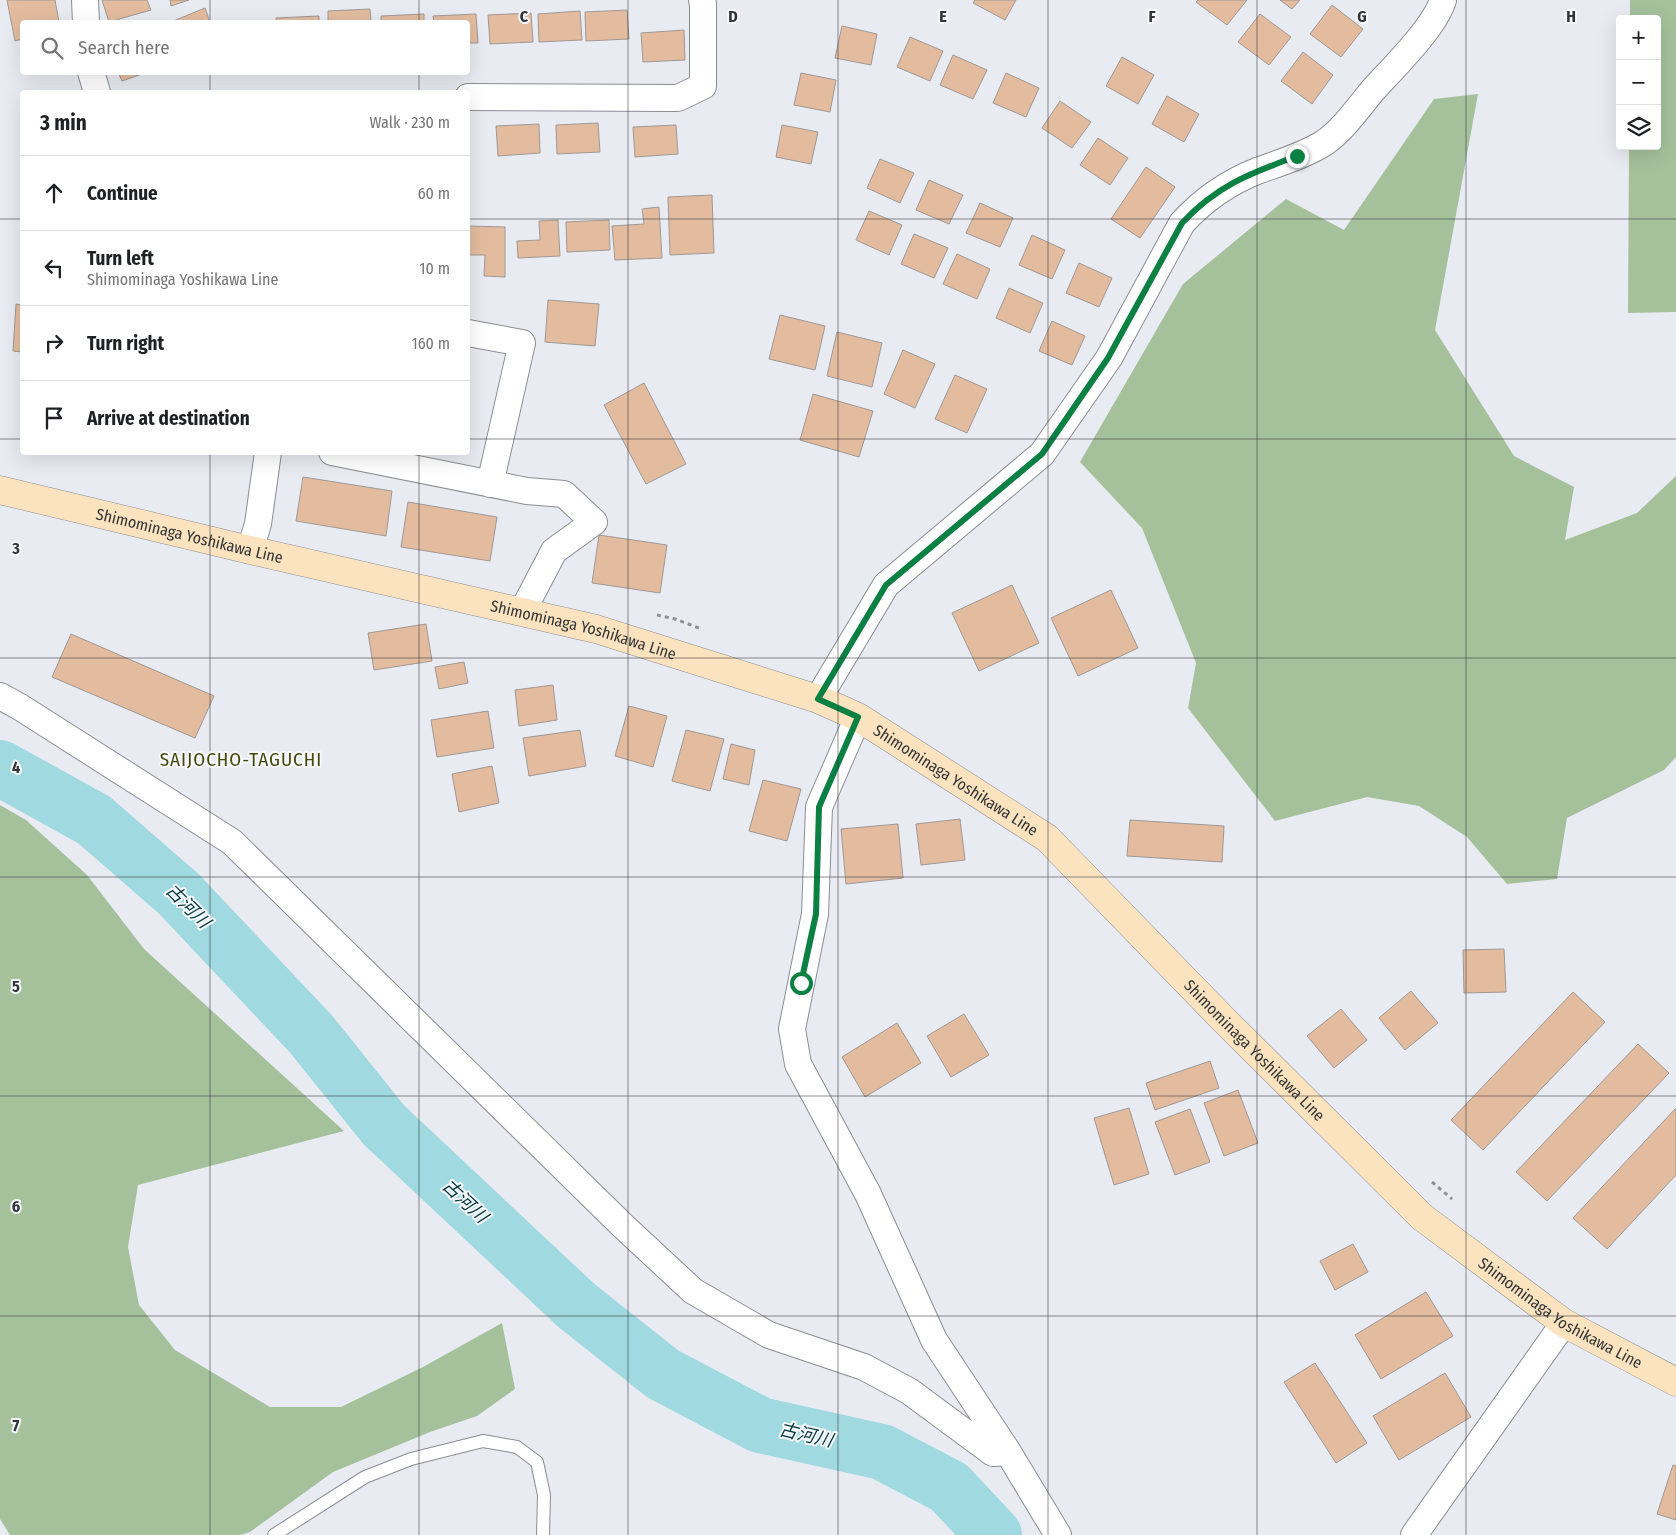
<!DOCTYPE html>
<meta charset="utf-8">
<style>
body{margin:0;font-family:"Fira Sans Condensed","Noto Sans JP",sans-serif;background:#f2f2f2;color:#202124}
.controls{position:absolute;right:15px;top:15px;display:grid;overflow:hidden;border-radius:5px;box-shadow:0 5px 20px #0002}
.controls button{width:45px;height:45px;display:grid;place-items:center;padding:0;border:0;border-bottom:1px solid #e0e0e0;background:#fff;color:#202124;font:25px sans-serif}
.stop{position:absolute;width:15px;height:15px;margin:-11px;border:4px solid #0b8043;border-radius:50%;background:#fff}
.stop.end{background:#0b8043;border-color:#fff;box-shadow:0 1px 5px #0008}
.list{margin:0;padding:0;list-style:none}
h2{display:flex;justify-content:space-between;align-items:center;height:65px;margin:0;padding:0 20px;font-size:21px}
h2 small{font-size:16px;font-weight:400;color:#757577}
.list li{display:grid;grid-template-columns:32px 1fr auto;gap:15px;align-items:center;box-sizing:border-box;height:75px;padding:0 20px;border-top:1px solid #e0e0e0}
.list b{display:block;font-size:19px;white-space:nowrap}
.list p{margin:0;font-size:16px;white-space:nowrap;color:#757577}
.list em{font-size:16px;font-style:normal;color:#757577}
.icon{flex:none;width:28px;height:28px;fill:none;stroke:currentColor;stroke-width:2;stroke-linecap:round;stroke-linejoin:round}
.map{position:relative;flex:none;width:1676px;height:1535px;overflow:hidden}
.search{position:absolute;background:#fff;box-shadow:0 5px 20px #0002;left:20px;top:20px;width:450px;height:55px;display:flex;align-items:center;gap:12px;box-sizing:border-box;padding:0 18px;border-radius:5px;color:#757577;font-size:19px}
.panel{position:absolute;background:#fff;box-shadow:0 5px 20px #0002;left:20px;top:90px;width:450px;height:365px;border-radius:5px}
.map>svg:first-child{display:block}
.forest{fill:#a5c19c}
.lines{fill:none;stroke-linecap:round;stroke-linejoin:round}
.river{stroke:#a0d9e0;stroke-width:56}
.building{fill:#e3bc9f;stroke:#9f9894}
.lane-casing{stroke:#8b8d93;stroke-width:14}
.street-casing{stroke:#8b8d93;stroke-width:28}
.secondary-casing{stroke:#8b8d93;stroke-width:29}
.path{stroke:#909197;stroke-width:3;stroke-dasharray:4 4;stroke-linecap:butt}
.lane{stroke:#fff;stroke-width:12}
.street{stroke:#fff;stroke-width:26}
.secondary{stroke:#fae3be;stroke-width:28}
.route{stroke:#0b8043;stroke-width:6}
.grid{fill:none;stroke:#343538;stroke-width:1;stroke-opacity:0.55}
.labels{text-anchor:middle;stroke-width:4;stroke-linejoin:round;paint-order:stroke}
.street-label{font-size:16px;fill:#343538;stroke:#f7f8fe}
.water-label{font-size:18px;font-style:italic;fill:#00383e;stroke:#f7f8fe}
.quarter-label{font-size:19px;letter-spacing:1px;fill:#454809;stroke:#f7f8fe}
.grid-label{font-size:16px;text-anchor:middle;font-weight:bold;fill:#343538;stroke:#f7f8fe;stroke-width:4;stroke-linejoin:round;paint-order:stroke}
</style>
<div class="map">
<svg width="1676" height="1535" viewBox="0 0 1676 1535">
<rect width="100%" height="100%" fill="#e9ebf2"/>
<!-- forest -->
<path class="forest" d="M1630 0H1676V312L1628 313 1629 146H1657V19H1630Z
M1478 94 1435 330 1514 456 1574 487 1565 540 1637 513 1676 476V757L1664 770 1567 818 1557 879 1507 884 1467 837 1419 806 1367 797 1275 821 1188 708 1196 663 1142 528 1080 462 1183 284 1286 199 1344 230 1434 99Z
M0 805 26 820 87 875 144 949 344 1131 138 1185 128 1247 139 1305 175 1350 270 1407H341L423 1367 502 1323 515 1389 477 1416 430 1432 333 1472 250 1532 240 1535H10L0 1519Z"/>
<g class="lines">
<!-- river -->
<path class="river" d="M0 768 94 820 179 894 311 1034 384 1125 577 1306 663 1374 760 1425 882 1452 949 1487 994 1535"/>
</g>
<!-- building -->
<path class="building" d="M7 0H55L59 22H22V39L15 41Z
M102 0H147L151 10 109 22Z
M170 0H189L171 6Z
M975 0H1016L1005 20 973 3Z
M1198 0H1247L1227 25 1196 2Z
M1280 0H1300L1292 9Z
M1332 5 1363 29 1341 57 1310 34Z
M205 8 210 22H171Z
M370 9 371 22H328V11Z
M627 10 629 39 586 41 585 12Z
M580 11 582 40 539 42 538 14Z
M531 13 533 42 490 44 488 15Z
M424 14V22H381V16Z
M476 14 478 43H468V22H434L433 16Z
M1260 14 1291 37 1269 65 1238 42Z
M319 16V22H277L276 18Z
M842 26 877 34 871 65 835 58Z
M684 30 685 60 643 62 641 33Z
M910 37 943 51 930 81 897 67Z
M1303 52 1333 75 1312 104 1281 81Z
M953 55 987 70 973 99 940 85Z
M1122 57 1154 75 1138 104 1106 86Z
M118 72H148L122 81Z
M801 73 836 80 830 112 794 105Z
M1006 73 1039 88 1026 117 993 103Z
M1167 96 1199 114 1184 142 1152 124Z
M1060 101 1091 122 1072 148 1042 128Z
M598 123 600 152 557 154 556 125Z
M539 124 540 153 498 156 496 126Z
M676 125 678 154 635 157 633 127Z
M782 125 818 132 811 164 776 157Z
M1098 138 1128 158 1110 185 1080 165Z
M880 159 914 173 900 203 867 188Z
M1146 167 1175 187 1140 238 1111 219Z
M929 180 963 195 949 224 916 210Z
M712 195 714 253 670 255 668 197Z
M980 203 1013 218 1000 247 966 233Z
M659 207 662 258 615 260 612 226 644 224 642 209Z
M869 211 902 225 889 255 856 240Z
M558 220 560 256 518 258 517 241 540 240 539 221Z
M609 220 610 250 567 252 566 222Z
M468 226 505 227V277L484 276 485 255H468Z
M914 234 948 248 934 278 901 264Z
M1032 235 1065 250 1052 279 1019 265Z
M957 254 990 269 977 299 943 284Z
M1079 263 1112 278 1099 307 1066 293Z
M1009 288 1043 303 1030 333 996 318Z
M548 300 599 304 595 346 545 342Z
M16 304 22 305V352L13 351Z
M780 315 825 326 815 370 769 359Z
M1052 321 1085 336 1072 365 1039 351Z
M837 332 882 343 872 387 827 376Z
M903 350 935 364 915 408 884 394Z
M955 375 987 389 967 433 935 419Z
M644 383 686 464 646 484 604 405Z
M813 394 873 411 859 457 800 440Z
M303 477 392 491 386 536 296 521Z
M408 502 497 517 490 561 401 547Z
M599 535 667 545 660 593 592 583Z
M1012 585 1039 643 979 671 952 613Z
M1111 590 1138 648 1078 676 1051 618Z
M426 624 432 661 374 670 368 633Z
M71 634 214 696 195 738 52 677Z
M464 662 468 683 439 689 435 667Z
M553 685 557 720 519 726 515 690Z
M629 706 667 716 653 767 615 756Z
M488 711 494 748 437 757 431 720Z
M580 730 586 766 529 776 523 738Z
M686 730 724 739 710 791 672 781Z
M731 744 755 750 749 785 723 779Z
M492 766 499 803 459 812 452 774Z
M763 780 801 789 787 841 749 831Z
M960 819 965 860 921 865 916 824Z
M1130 820 1224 826 1222 862 1127 856Z
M898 824 903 878 846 884 841 829Z
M1504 949 1506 992 1464 993 1463 950Z
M1411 991 1438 1023 1405 1050 1379 1018Z
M1573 992 1605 1022 1483 1150 1451 1120Z
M1341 1009 1367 1040 1334 1068 1307 1036Z
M964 1014 989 1055 951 1077 927 1036Z
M897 1023 921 1063 865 1097 842 1057Z
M1638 1044 1669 1073 1547 1201 1516 1172Z
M1210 1061 1219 1088 1155 1110 1146 1083Z
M1238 1090 1258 1143 1224 1156 1204 1103Z
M1129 1108 1149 1174 1114 1185 1094 1118Z
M1676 1108V1175L1607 1249 1573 1218Z
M1190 1109 1210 1162 1175 1175 1155 1122Z
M1353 1244 1368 1272 1335 1290 1320 1261Z
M1426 1292 1453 1336 1381 1379 1355 1335Z
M1315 1363 1367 1443 1336 1463 1284 1382Z
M1445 1373 1471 1417 1399 1460 1373 1416Z
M1673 1465 1676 1466V1520L1657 1514Z"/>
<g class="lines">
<defs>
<path id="lane" d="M274 1535 365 1477 411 1459 483 1441 517 1447 537 1462 544 1495 543 1535"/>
<path id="street" d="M85 0 86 22
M91 72 97 92
M468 97 678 98 703 86V4L702 0
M468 333 522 343 490 484
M332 452 527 491 564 494 594 522 554 551 522 612
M250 550 258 524 268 452
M0 696 20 707 232 842 622 1225 693 1291 769 1335 864 1367 909 1391 993 1453 1008 1452
M818 699 886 585 1042 454 1109 358 1182 223C1203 200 1227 183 1257 171 1279 163 1303 156 1324 143 1343 130 1358 108 1373 90 1393 68 1435 27 1443 0
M858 717 819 807 815 914 792 1029 798 1064 868 1194 934 1340 1008 1452 1058 1535
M1414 1535 1564 1323"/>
<g id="secondary">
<path id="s1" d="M0 490 250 550 596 629 818 699 858 717 1047 838 1224 1020 1422 1217 1564 1323 1676 1382"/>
</g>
</defs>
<!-- lane casing -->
<use href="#lane" class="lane-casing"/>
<!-- street casing -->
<use href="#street" class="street-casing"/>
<!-- secondary casing -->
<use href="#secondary" class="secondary-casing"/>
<!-- path -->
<path class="path" d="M657 615 675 619 699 628
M1432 1182 1452 1199"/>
<!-- lane -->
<use href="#lane" class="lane"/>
<!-- street -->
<use href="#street" class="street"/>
<!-- secondary -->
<use href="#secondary" class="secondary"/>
</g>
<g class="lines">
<!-- route -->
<path class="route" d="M801 983 816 914 819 807 858 717 818 699 886 585 1042 454 1108 358 1182 223C1218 185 1249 174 1297 156"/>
</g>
<!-- grid -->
<path class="grid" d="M210 0V22M419 0V22M628 0V1535M838 0V1535M1048 0V1535M1257 0V1535M1466 0V1535M210 72V92M419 72V92M0 219H22M468 219H1676M0 439H22M468 439H1676M210 452V1535M419 452V1535M0 658H1676M0 877H1676M0 1096H1676M0 1316H1676"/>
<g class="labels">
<!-- street labels -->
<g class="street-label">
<text dy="6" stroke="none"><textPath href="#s1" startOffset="195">Shimominaga Yoshikawa Line</textPath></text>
<text dy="6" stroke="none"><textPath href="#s1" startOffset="600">Shimominaga Yoshikawa Line</textPath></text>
<text dy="6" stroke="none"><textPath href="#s1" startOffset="1005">Shimominaga Yoshikawa Line</textPath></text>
<text dy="6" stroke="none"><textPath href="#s1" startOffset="1410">Shimominaga Yoshikawa Line</textPath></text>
<text dy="6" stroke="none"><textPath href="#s1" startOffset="1815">Shimominaga Yoshikawa Line</textPath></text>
</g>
<!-- water labels -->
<g class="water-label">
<text transform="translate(188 906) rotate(45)" y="6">古河川</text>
<text transform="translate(465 1201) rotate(43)" y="6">古河川</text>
<text transform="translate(806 1435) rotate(13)" y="6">古河川</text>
</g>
<!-- quarter labels -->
<g class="quarter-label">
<text x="241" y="766">SAIJOCHO-TAGUCHI</text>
</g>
</g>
<g class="grid-label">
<text x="524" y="22">C</text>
<text x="733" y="22">D</text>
<text x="943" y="22">E</text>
<text x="1152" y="22">F</text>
<text x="1362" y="22">G</text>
<text x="1571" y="22">H</text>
<text x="16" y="554">3</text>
<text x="16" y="773">4</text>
<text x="16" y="992">5</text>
<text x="16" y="1212">6</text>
<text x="16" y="1431">7</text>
</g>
</svg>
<div class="controls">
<button>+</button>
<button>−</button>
<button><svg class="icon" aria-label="layers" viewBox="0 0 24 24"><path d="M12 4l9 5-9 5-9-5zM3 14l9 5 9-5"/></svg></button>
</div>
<div class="stop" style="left:801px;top:983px"></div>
<div class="stop end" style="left:1297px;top:156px"></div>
<div class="search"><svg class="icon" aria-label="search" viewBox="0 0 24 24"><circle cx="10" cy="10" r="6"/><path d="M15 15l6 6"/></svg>Search here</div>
<section class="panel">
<h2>3 min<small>Walk · 230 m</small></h2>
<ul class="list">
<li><svg class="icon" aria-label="ahead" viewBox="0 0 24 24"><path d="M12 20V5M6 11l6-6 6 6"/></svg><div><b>Continue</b></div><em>60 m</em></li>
<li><svg class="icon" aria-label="left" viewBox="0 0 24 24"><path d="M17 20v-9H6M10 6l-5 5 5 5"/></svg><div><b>Turn left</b><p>Shimominaga Yoshikawa Line</p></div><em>10 m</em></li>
<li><svg class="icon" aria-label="right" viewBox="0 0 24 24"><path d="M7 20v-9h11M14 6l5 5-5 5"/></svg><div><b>Turn right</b></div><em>160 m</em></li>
<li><svg class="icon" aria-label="arrive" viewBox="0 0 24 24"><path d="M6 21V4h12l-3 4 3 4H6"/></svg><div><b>Arrive at destination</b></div></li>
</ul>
</section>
</div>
